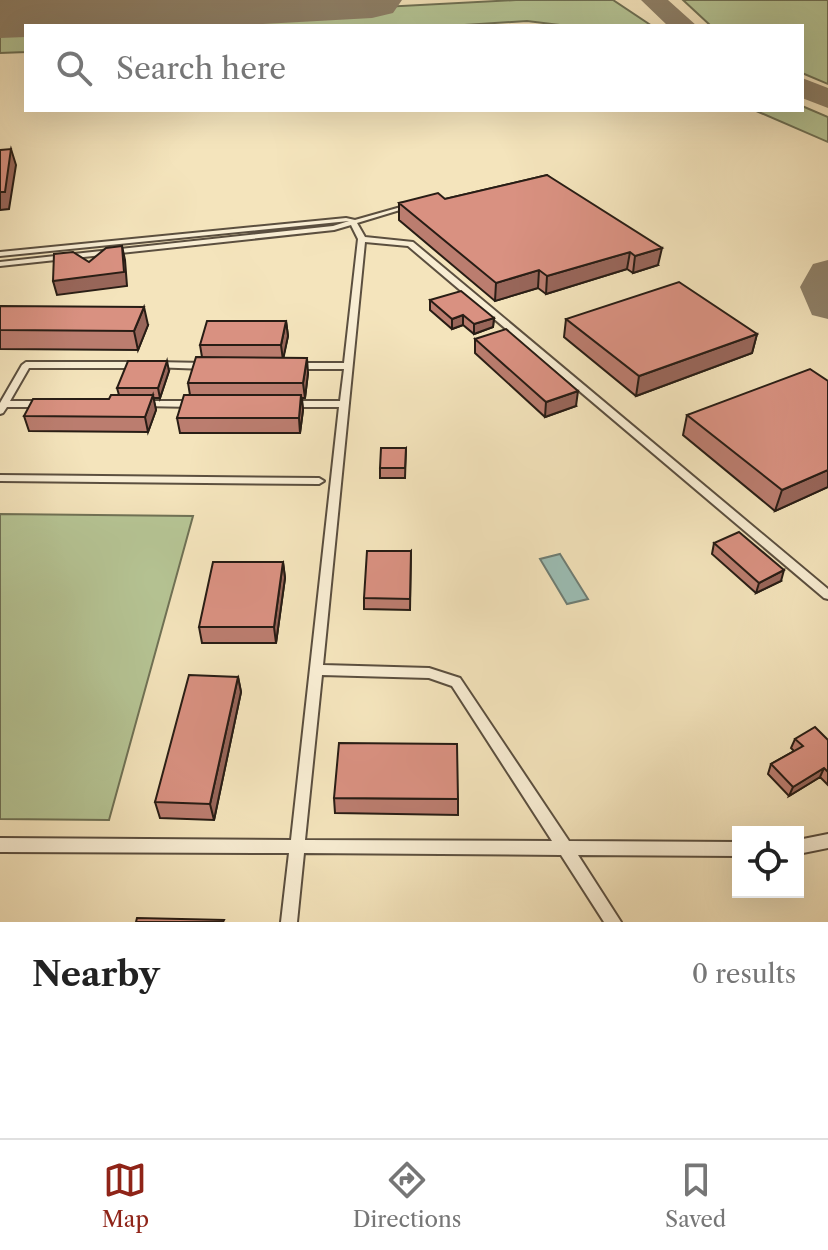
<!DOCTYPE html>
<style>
body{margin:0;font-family:"Libre Caslon Text",serif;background:#f6f6f6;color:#222}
.controls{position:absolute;right:24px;bottom:24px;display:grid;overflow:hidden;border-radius:0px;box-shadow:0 8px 32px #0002}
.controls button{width:72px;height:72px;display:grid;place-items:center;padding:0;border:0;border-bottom:2px solid #e0e0e0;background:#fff;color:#222;font:40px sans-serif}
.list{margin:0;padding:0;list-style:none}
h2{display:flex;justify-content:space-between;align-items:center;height:104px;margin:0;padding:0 32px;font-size:34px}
h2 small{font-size:26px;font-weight:400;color:#767676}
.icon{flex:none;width:44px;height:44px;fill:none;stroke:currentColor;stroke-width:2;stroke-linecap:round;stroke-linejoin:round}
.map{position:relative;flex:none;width:828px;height:922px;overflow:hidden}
.search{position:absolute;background:#fff;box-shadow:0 8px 32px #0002;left:24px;right:24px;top:24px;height:88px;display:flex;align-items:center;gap:20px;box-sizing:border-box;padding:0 28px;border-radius:0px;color:#767676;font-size:30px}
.sheet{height:216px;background:#fff}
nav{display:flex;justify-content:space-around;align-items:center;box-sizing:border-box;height:112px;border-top:2px solid #e0e0e0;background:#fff;font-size:22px;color:#767676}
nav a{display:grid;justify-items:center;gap:4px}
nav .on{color:#8f2418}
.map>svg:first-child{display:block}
.green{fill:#b6c595;stroke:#6f7155;stroke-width:2}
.water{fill:#9cbeb5;stroke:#6e7e75;stroke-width:2}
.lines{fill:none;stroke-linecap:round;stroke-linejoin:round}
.taxiway{fill:#8e8068;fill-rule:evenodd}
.runway{fill:#8e8068;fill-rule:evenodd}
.lane-casing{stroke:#5b4f3f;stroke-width:4}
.lane{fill:#f8edd3;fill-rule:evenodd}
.wall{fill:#bb7d6f;stroke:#281d15;stroke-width:2}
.shaded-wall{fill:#98665a;stroke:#281d15;stroke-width:2}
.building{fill:#d99181;stroke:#281d15;stroke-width:2}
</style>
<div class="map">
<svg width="828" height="922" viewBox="0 0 828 922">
<rect width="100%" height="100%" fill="#f4e4bc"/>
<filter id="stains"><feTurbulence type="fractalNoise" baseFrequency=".0025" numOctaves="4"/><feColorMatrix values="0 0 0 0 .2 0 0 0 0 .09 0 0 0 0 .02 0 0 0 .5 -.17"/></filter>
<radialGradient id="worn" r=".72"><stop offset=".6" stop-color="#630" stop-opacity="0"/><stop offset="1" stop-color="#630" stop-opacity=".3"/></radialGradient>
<!-- green -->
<path class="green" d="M516 0H613L652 26H568L527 21 449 26H26V52L0 53V27Z
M683 0H828V84L802 73V26H711Z
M802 106 828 117V142L754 110H802Z
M0 514 193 516 109 820 0 819Z"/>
<!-- water -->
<path class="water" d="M560 554 588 599 567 604 540 559Z"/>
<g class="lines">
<!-- taxiway -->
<path class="taxiway" d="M641 0H668L697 26H668Z
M802 78 828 88V108L802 98Z
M828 260V319L812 315 800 287 813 264Z"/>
<!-- runway -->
<path class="runway" d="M0 0H402L393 13 372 18 226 26H26V37L0 38Z"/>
<defs>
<path id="lane" d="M408 205 413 206 357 223 365 237 413 242 828 589V599L824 598 408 246 365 242 323 665 429 668 460 678 569 841 738 842V856L578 855 621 922H604L561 855 304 853 297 922H281L289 853 0 852V838L291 840 339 407H291L286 404 291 401H340L344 369H294L290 366 294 363H344L358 239 351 225 334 230 0 266V262L333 226 349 221 0 256V252L346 218 355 220ZM322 675 429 678 452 686 552 841 305 840Z
M26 362H138L142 365 138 368H29L10 401H43L48 404 43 407H7L3 413 0 414V403L22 365Z
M154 362 206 363 210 366 206 369 151 367 150 365Z
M143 401H195L200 404 195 407 140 406 138 404 140 402Z
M0 475 319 478 324 481 319 484 0 481Z
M828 834V848L798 854V840Z"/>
</defs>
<!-- lane casing -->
<use href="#lane" class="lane-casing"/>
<!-- lane -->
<use href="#lane" class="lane"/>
</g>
<!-- wall -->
<path class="wall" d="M547 175 658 265 633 273 627 269 546 294 538 288 495 301 399 220V203L445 199Z
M430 300 494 318 493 327 474 334 463 325 452 329 430 310Z
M0 306 148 325 138 350 0 349Z
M566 319 757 334 752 353 636 396 564 337Z
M286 321 288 336 283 358 308 373 305 398H302L303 410 300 433H180L177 418 190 395 188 383 202 357 200 345Z
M475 339 576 406 545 417 475 353Z
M169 371 160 398H153L156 410 148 432 29 431 24 416 109 399 119 395 117 388Z
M828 381V487L775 511 683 435 687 415Z
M406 448 405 478H380V468Z
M714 543 781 581 756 593 712 554Z
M411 551 410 610 364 609V598Z
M283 562 285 578 276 643H202L199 627Z
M238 677 241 692 214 820 160 818 155 802Z
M795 739 828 740V785L820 777 789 796 768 774 771 764 794 751 791 748Z
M334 798 458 799V815L335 813Z"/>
<!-- shaded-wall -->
<path class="shaded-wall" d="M11 149 16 165 9 209 0 210V192Z
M122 246 125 260 127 286 57 295 53 281Z
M662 248 658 265 633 273 635 256Z
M630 252 627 269 546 294 547 276Z
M539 270 538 288 495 301 496 283Z
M144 307 148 325 138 350 134 331Z
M463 315V325L452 329V319Z
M494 318 493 327 474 334V324Z
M286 321 288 336 283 360 281 345Z
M757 334 752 353 636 396 639 376Z
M307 358 308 373 305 398 303 383Z
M167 361 169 371 160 398 158 388Z
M578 391 576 406 545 417 546 402Z
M153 395 156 410 148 432 145 417Z
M301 395 303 410 300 433 299 418Z
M828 470V487L775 511 782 490Z
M283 562 285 578 276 643 274 627Z
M784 570 781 581 756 593 759 583Z
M238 677 241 692 214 820 210 804Z
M824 768 820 777 789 796 793 787Z"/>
<!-- building -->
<path class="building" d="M11 149 5 192H0V150Z
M547 175 662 248 635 256 630 252 547 276 539 270 496 283 399 203 438 193 445 199Z
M122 246 124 272 53 281 54 254 73 252 89 262 106 248Z
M679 282 757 334 639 376 566 319Z
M461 291 494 318 474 324 463 315 452 319 430 300Z
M0 306 144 307 134 331 0 330Z
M207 321H286L281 345H200Z
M506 329 578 391 546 402 475 339Z
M196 357 307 358 303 383H188Z
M128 361H167L158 388H117Z
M810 369 828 381V470L782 490 687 415Z
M111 395H153L145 417 24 416 33 399H109Z
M184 395H301L299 418H177Z
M381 448H406L405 468H380Z
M739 532 784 570 759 583 714 543Z
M367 551H411L410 599 364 598Z
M213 562H283L274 627H199Z
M189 675 238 677 210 804 155 802Z
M815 727 828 740V772L824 768 793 787 771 764 803 746 795 739Z
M339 743 457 744 458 799 334 798Z
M137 918 224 920 223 922H136Z"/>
<rect width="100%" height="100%" filter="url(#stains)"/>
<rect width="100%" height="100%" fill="url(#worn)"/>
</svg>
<div class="controls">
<button><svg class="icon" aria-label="locate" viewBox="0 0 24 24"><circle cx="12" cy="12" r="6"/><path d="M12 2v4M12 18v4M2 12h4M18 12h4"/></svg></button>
</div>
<div class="search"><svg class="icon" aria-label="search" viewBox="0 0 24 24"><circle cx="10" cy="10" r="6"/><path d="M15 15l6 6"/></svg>Search here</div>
</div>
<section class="sheet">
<h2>Nearby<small>0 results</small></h2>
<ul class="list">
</ul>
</section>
<nav>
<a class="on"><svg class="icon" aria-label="map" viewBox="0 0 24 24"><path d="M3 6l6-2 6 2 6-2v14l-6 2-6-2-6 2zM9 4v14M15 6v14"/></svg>Map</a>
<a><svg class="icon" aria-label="directions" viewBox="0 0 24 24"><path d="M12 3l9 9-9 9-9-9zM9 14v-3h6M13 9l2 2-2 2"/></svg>Directions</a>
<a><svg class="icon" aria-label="saved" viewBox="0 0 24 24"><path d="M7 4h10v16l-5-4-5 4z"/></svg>Saved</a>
</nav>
